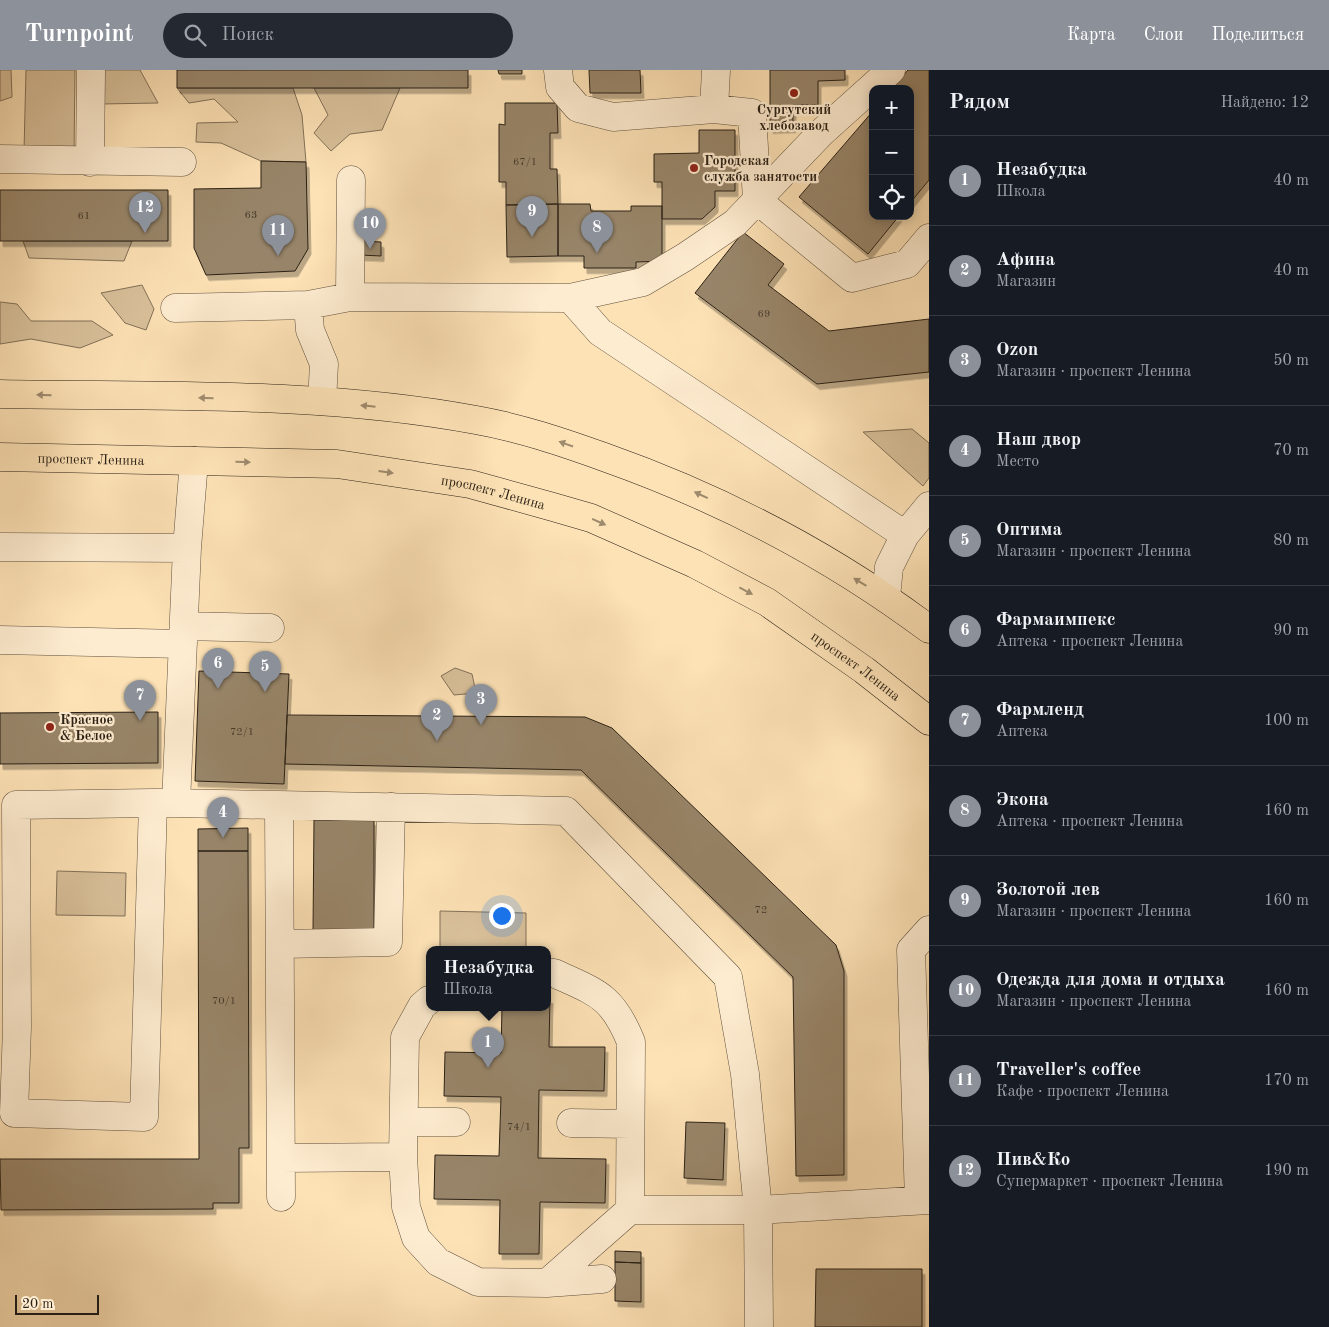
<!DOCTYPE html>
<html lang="ru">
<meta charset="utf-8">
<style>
body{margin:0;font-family:"Old Standard TT",serif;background:#242831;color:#f1f3f6}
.controls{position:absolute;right:15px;top:15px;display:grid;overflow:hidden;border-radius:10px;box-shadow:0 2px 12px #0003}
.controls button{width:45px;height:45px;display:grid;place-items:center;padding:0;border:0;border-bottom:1px solid #363941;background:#171b24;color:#f1f3f6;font:25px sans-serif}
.scale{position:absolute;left:15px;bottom:12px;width:84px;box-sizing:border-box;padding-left:5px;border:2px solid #2b2116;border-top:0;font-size:14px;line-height:18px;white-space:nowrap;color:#2b2116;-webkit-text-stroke:4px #feecd0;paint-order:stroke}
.you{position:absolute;left:501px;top:845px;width:18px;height:18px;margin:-12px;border:4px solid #fff;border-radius:50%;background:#1a73e8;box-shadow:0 0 0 8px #1a73e833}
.badge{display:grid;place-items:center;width:32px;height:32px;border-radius:50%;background:#8c9099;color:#fff;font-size:16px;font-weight:700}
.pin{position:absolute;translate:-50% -41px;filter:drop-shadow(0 1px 2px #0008)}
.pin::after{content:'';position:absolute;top:26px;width:18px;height:15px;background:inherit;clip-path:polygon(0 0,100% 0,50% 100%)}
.popup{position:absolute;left:426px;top:876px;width:125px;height:65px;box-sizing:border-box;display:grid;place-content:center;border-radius:10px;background:#171b24;filter:drop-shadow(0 1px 4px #0005);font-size:16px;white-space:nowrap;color:#9ea1a6}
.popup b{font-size:19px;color:#f1f3f6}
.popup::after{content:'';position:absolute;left:50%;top:100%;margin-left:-10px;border:10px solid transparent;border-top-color:#171b24}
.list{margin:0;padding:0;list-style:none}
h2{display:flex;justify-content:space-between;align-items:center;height:65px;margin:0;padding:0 20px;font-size:21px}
h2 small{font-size:16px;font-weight:400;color:#9ea1a6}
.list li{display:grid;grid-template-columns:32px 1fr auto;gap:15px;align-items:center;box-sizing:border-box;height:90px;padding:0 20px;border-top:1px solid #363941}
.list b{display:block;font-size:19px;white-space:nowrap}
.list p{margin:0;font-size:16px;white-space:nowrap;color:#9ea1a6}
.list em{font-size:16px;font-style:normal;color:#9ea1a6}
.icon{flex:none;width:28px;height:28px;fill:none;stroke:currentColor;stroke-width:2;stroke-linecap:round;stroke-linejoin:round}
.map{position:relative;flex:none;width:929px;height:1257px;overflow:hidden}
header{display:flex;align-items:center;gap:30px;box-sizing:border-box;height:70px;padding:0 25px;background:#8c9099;color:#fff}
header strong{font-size:24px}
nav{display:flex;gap:28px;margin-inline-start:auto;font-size:18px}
.search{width:350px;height:45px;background:#242831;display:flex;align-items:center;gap:12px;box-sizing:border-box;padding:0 18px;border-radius:28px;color:#9ea1a6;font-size:19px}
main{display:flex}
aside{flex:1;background:#171b24}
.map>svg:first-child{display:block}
.green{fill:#d9c19b;stroke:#827158}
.building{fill:#988569;stroke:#2b2116;filter:url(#shadow)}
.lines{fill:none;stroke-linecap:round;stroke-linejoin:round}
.minor-casing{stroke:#60513e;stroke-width:29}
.major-casing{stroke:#2b2116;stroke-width:29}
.minor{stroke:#feecd0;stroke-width:28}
.major{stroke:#fde2b6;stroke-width:28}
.oneway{fill:#9e8b6e}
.poi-dot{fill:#8f2418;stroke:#feecd0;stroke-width:2}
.labels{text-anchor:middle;stroke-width:4.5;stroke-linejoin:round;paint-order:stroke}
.number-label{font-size:11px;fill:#463a2b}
.poi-label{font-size:14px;font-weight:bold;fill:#2b2116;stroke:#feecd0;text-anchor:start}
.street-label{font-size:14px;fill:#2b2116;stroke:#feecd0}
</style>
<header>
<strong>Turnpoint</strong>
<div class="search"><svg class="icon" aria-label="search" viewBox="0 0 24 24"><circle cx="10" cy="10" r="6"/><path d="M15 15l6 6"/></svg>Поиск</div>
<nav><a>Карта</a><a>Слои</a><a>Поделиться</a></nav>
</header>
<main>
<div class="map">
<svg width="929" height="1257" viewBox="0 0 929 1257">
<defs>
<filter id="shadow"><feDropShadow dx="3" dy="5.5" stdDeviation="0" flood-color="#0004"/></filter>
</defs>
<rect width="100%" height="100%" fill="#fde2b6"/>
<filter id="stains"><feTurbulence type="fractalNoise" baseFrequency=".004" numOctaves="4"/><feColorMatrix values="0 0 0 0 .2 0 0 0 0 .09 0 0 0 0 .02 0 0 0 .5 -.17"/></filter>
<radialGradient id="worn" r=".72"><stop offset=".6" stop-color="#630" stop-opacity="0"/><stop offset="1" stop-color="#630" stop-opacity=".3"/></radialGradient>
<!-- green -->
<path class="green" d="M0 0H11L12 27 0 31Z
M26 0H75L74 84 24 81Z
M102 0H140L158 33 101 34Z
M177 18H293L302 45 306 92 261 91 221 73 196 72 197 53 238 52 214 29 189 33Z
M314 18H400L382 60 350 64 331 81 314 63 328 45Z
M23 171H132L124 191 29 188Z
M142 215 154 239 146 260 125 253 101 223Z
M0 232 17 234 31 251H92L113 265 80 278 31 269 0 274Z
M912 359 929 373V408L923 416 863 362Z
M455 598 472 604 476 623 454 625 441 606Z
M57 801 126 803 125 846 56 845Z
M440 841 526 843V879H440Z"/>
<!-- building -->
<path class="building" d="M177 0H468V18H177Z
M498 0H522V4H499Z
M589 0H640L641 23H590Z
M770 0H845V10L818 11V35H793V57L770 58Z
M908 0H929V110L910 133V19H892Z
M505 33H557L558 63H550V99H557L558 134 506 135V112H499V54L505 55Z
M873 41V146H899L868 184 799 127Z
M699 60H735V121H715V137L702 149H662V112H654V84L699 83Z
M261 91 306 92 308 179 295 201 206 205 194 178V119L261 118Z
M0 120H168V171H0Z
M558 134H590L591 141H631V136H662V191L636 192V198H584V186H558Z
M558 134V186L507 187 506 135Z
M743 162 784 194 768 215 829 261 929 249V302L817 314 695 223Z
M361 171 381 172V186L360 185Z
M199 601 289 604 284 714 195 711Z
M158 642V693L0 694V643Z
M287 645 585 647 612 658 836 875 844 901V1105L796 1106 793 907 581 700 285 694Z
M314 750H374V861L313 860Z
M248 758V781H198V759Z
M198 781H248L249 1078H239V1133H213V1139L1 1140 0 1089H199Z
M547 928H550L549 977H605L604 1021 539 1020 538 1088 606 1089 605 1133 540 1132 539 1184H499L500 1130 434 1129 435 1085 499 1086 501 1027 444 1026 445 982 501 983 502 937H547Z
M686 1052 725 1053 723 1110 684 1108Z
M615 1181 641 1182V1193L615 1192Z
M615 1192 641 1193V1232L615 1231Z
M816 1199H922V1257H815Z"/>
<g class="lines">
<defs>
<path id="minor" d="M558 0 560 17 578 38 613 47 714 39 752 43 757 130 852 208 907 194 929 168
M714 39 716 0
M0 89 182 92
M90 92 91 0
M350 227 351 110
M570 228 643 212 685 187 735 153 821 63 891 0
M308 235 310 260 324 294 322 331
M175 238 308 235 350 227 570 228 600 262 905 465
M0 477 187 478
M886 527 889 497 905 465 929 436
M184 556 270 558
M0 570 183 574
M153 733 144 1047 14 1043 17 957 16 735 153 733H176L566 741 728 907 745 1004 758 1140 759 1257
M176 733 187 478 194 391
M279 736 281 1127
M280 874 388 872 391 737
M429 930 422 936 405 967 403 1087 406 1137 416 1168 438 1192 478 1212 547 1213 630 1140 631 972C612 925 597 923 554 903L547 902
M404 1052H456
M571 1053 630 1054
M282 1088 403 1087
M919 1130 911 880 929 860
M630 1140H758L929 1130
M547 1213 602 1209"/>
<g id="major">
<path d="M0 324C159 327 320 321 476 350 521 358 562 372 604 387 720 428 830 485 929 559"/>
<path id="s1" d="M0 387 337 394 470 414 553 437 591 448 695 494 767 532 864 600 929 651"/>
</g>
</defs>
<!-- minor casing -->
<use href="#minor" class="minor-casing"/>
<!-- major casing -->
<use href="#major" class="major-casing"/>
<!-- minor -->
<use href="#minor" class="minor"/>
<!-- major -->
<use href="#major" class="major"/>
</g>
<!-- one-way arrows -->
<defs><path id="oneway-solid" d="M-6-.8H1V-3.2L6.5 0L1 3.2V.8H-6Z" transform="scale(1.25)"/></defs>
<g class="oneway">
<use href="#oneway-solid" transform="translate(44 325) rotate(-179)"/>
<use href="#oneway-solid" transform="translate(206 328) rotate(-179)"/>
<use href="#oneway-solid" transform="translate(368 336) rotate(-174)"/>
<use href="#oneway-solid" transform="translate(566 374) rotate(-161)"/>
<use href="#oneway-solid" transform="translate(243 392) rotate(1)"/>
<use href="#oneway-solid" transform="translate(386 402) rotate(8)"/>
<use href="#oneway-solid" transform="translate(701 425) rotate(-155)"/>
<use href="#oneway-solid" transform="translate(599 452) rotate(24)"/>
<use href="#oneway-solid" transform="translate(860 512) rotate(-149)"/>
<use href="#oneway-solid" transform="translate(746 521) rotate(28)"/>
</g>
<!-- markers -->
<g class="poi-dot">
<circle cx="794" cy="23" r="5"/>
<circle cx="694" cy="98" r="5"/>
<circle cx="50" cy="657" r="5"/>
</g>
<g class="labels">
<!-- number labels -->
<g class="number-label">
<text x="525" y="95">67/1</text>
<text x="251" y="148">63</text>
<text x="84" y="149">61</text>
<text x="764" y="247">69</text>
<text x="242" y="665">72/1</text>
<text x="761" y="843">72</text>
<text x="224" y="934">70/1</text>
<text x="519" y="1060">74/1</text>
</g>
<!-- poi labels -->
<g class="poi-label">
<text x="794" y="44" text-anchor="middle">Сургутский<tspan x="794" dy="16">хлебозавод</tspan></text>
<text x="704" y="95">Городская<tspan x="704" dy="16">служба занятости</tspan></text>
<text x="60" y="654">Красное<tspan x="60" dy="16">&amp; Белое</tspan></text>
</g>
<!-- street labels -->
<g class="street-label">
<text dy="5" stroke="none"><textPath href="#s1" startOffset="91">проспект Ленина</textPath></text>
<text dy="5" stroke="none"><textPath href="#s1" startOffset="496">проспект Ленина</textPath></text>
<text dy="5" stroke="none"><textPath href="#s1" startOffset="902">проспект Ленина</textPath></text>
</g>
</g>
<rect width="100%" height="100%" filter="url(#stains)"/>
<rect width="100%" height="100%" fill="url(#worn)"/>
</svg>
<div class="controls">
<button>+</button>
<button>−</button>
<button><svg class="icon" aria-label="locate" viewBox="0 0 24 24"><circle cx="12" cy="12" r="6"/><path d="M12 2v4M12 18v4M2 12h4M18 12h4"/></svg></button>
</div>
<div class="scale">20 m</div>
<div class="you"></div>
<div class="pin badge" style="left:488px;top:998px">1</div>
<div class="popup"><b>Незабудка</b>Школа</div>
<div class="pin badge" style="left:437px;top:671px">2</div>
<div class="pin badge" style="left:481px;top:655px">3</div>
<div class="pin badge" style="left:223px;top:768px">4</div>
<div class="pin badge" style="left:265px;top:622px">5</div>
<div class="pin badge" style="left:218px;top:619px">6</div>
<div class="pin badge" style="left:140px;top:651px">7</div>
<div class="pin badge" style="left:597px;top:183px">8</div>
<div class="pin badge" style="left:532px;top:167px">9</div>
<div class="pin badge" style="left:370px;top:179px">10</div>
<div class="pin badge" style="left:278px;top:186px">11</div>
<div class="pin badge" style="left:145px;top:163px">12</div>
</div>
<aside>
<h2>Рядом<small>Найдено: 12</small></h2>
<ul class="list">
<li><span class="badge">1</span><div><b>Незабудка</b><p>Школа</p></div><em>40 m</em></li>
<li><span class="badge">2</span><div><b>Афина</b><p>Магазин</p></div><em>40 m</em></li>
<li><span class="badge">3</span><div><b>Ozon</b><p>Магазин · проспект Ленина</p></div><em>50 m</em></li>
<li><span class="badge">4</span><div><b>Наш двор</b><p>Место</p></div><em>70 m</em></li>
<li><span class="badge">5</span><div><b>Оптима</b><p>Магазин · проспект Ленина</p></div><em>80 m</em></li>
<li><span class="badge">6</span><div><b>Фармаимпекс</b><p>Аптека · проспект Ленина</p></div><em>90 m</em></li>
<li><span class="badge">7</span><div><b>Фармленд</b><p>Аптека</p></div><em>100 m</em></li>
<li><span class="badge">8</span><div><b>Экона</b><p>Аптека · проспект Ленина</p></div><em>160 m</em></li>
<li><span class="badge">9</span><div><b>Золотой лев</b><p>Магазин · проспект Ленина</p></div><em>160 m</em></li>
<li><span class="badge">10</span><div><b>Одежда для дома и отдыха</b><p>Магазин · проспект Ленина</p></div><em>160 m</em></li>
<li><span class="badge">11</span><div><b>Traveller's coffee</b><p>Кафе · проспект Ленина</p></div><em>170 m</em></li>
<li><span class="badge">12</span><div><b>Пив&amp;Ко</b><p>Супермаркет · проспект Ленина</p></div><em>190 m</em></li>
</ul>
</aside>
</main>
